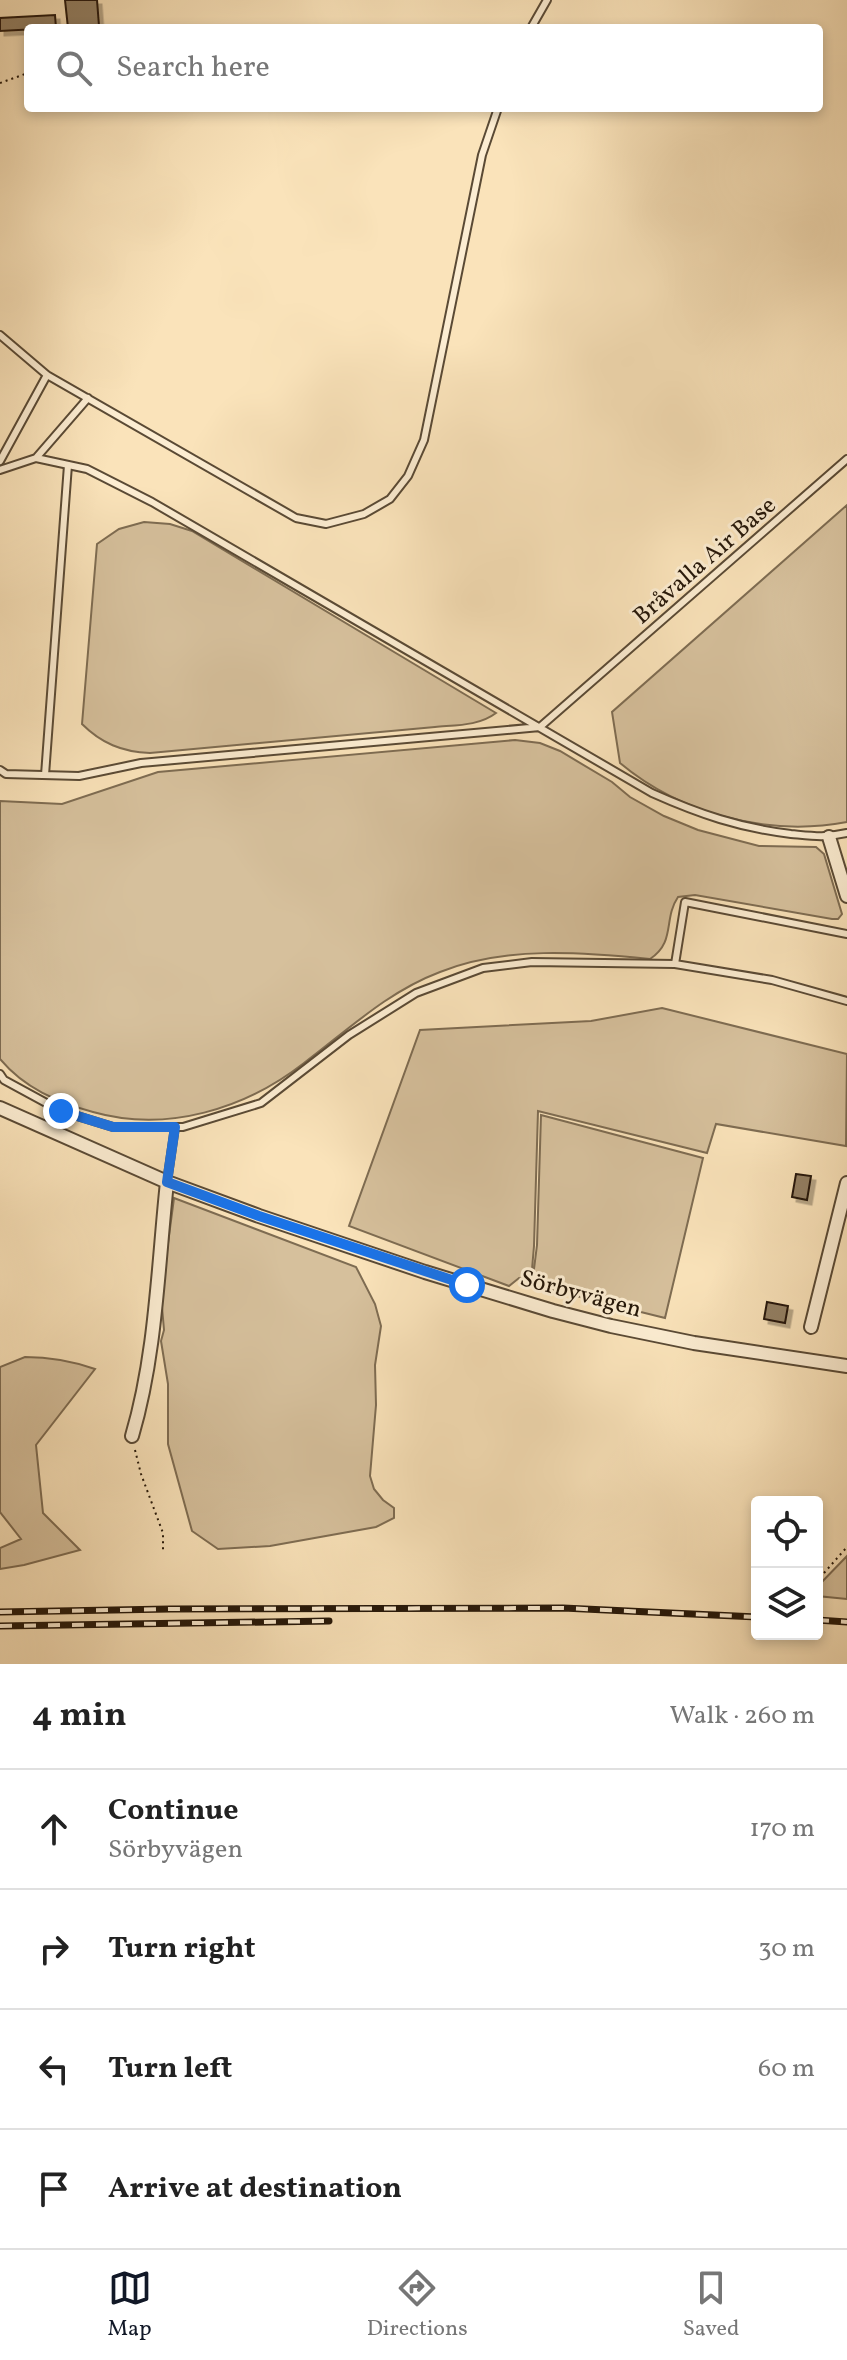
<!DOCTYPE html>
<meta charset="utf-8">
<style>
body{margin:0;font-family:Vollkorn,serif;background:#f2f2f2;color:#222}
.controls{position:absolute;right:24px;bottom:24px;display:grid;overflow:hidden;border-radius:8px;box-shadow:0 4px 12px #0003}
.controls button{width:72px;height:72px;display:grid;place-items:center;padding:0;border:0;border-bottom:2px solid #e0e0e0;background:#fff;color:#222;font:40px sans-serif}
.stop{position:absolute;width:24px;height:24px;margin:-18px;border:6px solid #1a73e8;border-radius:50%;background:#fff}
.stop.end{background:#1a73e8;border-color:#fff;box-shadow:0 2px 8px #0008}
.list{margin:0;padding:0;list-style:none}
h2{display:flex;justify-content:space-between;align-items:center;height:104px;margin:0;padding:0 32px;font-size:34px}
h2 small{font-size:26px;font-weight:400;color:#767676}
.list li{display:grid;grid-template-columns:52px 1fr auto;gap:24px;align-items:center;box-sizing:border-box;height:120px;padding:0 32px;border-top:2px solid #e0e0e0}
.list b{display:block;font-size:30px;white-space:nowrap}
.list p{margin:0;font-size:26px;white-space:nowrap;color:#767676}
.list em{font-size:26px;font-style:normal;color:#767676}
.icon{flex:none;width:44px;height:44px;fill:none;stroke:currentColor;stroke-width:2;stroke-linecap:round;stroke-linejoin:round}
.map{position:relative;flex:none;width:847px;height:1664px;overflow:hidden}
.search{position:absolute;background:#fff;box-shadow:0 4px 12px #0003;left:24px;right:24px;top:24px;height:88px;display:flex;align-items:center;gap:20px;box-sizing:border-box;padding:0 28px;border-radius:8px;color:#767676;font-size:30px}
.sheet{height:584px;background:#fff}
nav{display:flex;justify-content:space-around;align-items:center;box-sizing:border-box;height:112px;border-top:2px solid #e0e0e0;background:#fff;font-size:22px;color:#767676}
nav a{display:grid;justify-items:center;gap:4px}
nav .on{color:#111827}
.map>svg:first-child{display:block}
.green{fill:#d6c09c;stroke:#7e6c52;stroke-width:2}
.building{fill:#948165;stroke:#251709;stroke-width:2;filter:url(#shadow)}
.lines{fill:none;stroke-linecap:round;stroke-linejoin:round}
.lane-casing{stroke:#5a4a35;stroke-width:10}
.street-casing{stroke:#5a4a35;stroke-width:16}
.path{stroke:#251709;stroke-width:2;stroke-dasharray:2 4;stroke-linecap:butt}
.lane{stroke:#fcedd2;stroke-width:6}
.street{stroke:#fcedd2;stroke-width:12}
.rail-casing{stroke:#251709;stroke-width:7}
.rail{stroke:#fcedd2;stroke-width:4;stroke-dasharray:12;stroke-linecap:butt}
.route{stroke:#1a73e8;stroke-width:10}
.labels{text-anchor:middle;stroke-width:6;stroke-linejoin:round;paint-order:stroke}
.street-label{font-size:24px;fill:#251709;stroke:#fcedd2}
</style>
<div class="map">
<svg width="847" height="1664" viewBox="0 0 847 1664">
<defs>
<filter id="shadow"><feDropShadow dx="4.5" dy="4.5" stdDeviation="0" flood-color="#0004"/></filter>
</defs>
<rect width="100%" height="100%" fill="#fae3ba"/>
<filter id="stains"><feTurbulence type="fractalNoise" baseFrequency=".0025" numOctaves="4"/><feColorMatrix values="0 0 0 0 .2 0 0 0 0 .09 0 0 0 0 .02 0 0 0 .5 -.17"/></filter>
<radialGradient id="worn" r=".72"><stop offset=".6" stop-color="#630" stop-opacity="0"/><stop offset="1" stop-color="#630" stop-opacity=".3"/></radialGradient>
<!-- green -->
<path class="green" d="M847 505V822C768 837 681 814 620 763L612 712Z
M144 522 170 524 192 531 496 713C479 726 456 725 435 727L150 753C122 752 101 743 82 724L97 544 119 529Z
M515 740 540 743 560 751 612 782 630 797 664 816 698 830 759 846 816 847 824 854 842 914 838 919H832L695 895 678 897C663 919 676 942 650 959 580 952 506 946 440 972 387 992 348 1030 304 1063 245 1109 167 1133 93 1112 57 1102 24 1088 0 1059V801L62 804 158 772Z
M662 1008 847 1054 846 1146 716 1124 707 1153 538 1111 534 1246 531 1281 519 1278 509 1286 349 1226 420 1030 591 1021Z
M541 1115 703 1158 665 1318 532 1285 537 1245Z
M174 1198 356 1267 375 1304 381 1326 375 1365 376 1405 370 1476 374 1489 383 1500 394 1508V1518L376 1527 270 1546 218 1549 192 1531 168 1444V1384L161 1341 164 1330 161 1296Z
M25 1357C50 1357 72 1361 95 1369L36 1445 43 1513 80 1550 24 1565 0 1569V1548L21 1539 0 1512V1367Z
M847 1556V1599L817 1596V1587Z"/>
<!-- building -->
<path class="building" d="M65 0H97L99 26 68 28Z
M55 15 56 28 0 31V18Z
M796 1174 811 1176 807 1200 792 1197Z
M767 1302 788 1306 785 1323 764 1319Z"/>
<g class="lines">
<defs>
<path id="lane" d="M531 28 547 0
M0 335 47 375 296 518 326 524 364 514 390 499 408 476 424 440 482 155 498 108
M36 458 88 398
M0 461 47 375
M0 470 36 458 87 469 152 502 652 793C699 814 740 828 791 834 813 836 825 838 847 833
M0 770 6 774 79 776 141 763 540 727 847 459
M45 775 68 465
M675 964 685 902 847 934
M0 1074 4 1080 61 1111 113 1127H183L261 1103 349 1035 416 993 483 968 532 962 675 964 772 980 847 1001
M167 1182 175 1127"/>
<path id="street" d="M829 837 847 896
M0 1108 167 1182 259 1216 425 1272 553 1311 611 1326 694 1343 847 1366
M811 1327 847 1183
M132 1436C156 1355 158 1266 167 1182"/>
</defs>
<!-- lane casing -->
<use href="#lane" class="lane-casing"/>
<!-- street casing -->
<use href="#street" class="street-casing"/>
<!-- path -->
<path class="path" d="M0 83 28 73
M135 1450 141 1474 163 1533V1552
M824 1573 847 1547"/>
<!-- lane -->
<use href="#lane" class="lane"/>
<!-- street -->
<use href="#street" class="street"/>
<defs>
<path id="rail" d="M0 1612 170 1609 563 1608 757 1617
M817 1620 847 1622
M0 1626 329 1621"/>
</defs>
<!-- rail casing -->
<use href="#rail" class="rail-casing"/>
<!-- rail -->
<use href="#rail" class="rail"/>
</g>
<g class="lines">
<!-- route -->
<path class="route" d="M61 1111 113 1127H175L167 1182 259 1216 467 1285"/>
</g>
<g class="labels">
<!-- street labels -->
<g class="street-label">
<text transform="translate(704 560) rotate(-41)" y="8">Bråvalla Air Base</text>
<text transform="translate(581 1293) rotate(15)" y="8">Sörbyvägen</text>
</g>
</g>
<rect width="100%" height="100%" filter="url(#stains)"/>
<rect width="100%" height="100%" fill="url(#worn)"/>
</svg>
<div class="controls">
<button><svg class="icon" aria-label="locate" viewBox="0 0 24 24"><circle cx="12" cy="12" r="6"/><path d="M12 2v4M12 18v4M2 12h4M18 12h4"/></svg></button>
<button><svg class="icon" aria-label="layers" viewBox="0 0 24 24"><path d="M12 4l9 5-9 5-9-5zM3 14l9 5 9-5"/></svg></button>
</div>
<div class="stop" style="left:467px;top:1285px"></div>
<div class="stop end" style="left:61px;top:1111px"></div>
<div class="search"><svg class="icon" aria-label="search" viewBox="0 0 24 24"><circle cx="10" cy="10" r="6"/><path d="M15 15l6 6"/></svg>Search here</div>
</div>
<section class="sheet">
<h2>4 min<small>Walk · 260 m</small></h2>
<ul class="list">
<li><svg class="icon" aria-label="ahead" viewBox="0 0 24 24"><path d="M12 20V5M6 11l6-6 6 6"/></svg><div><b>Continue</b><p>Sörbyvägen</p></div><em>170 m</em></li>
<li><svg class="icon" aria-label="right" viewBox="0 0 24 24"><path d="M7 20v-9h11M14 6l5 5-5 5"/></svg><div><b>Turn right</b></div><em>30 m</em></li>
<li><svg class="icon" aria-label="left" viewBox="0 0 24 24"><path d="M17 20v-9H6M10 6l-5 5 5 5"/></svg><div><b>Turn left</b></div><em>60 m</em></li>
<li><svg class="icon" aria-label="arrive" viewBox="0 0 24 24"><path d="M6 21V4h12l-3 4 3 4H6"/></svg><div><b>Arrive at destination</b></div></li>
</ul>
</section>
<nav>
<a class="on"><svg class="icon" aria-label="map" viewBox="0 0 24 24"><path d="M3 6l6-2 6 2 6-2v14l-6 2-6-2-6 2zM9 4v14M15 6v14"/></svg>Map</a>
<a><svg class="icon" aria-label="directions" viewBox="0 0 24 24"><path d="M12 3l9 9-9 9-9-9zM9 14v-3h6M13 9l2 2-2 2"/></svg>Directions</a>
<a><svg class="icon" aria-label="saved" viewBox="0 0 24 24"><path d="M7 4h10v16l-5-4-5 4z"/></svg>Saved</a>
</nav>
